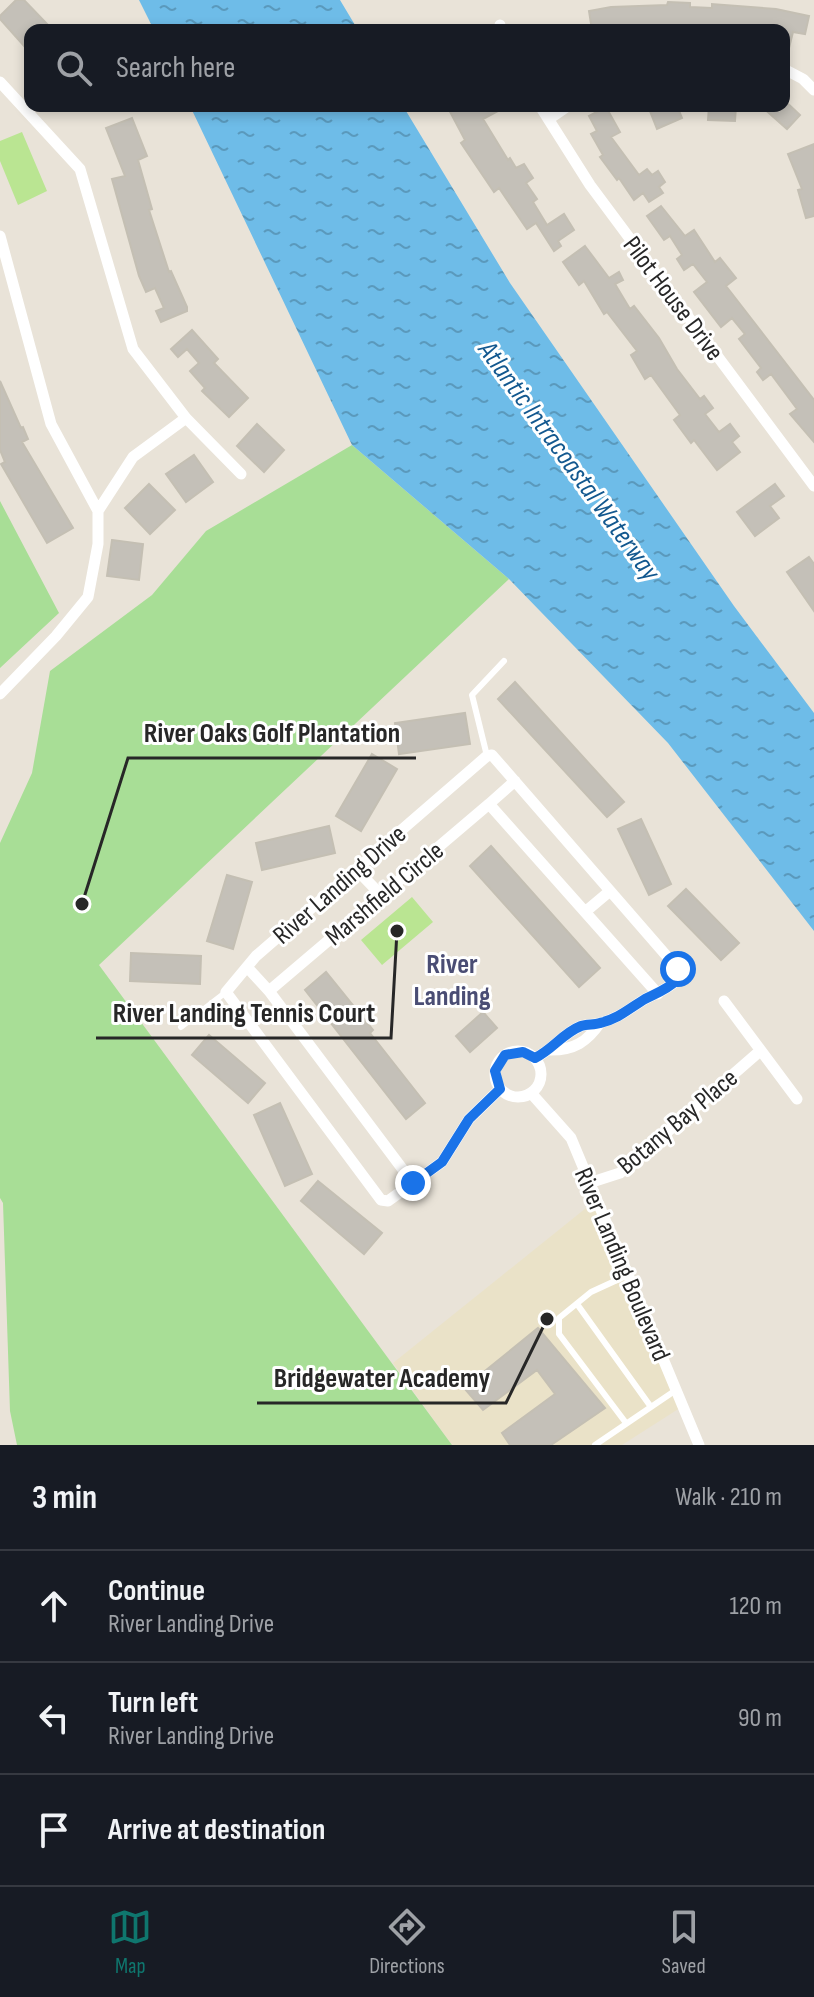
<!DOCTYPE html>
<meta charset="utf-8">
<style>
body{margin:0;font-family:"Sofia Sans Condensed",sans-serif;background:#242831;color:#f1f3f6}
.stop{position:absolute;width:24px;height:24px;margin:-18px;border:6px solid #1a73e8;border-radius:50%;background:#fff}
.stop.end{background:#1a73e8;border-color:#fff;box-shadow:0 2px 8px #0008}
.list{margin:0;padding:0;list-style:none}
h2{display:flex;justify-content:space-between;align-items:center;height:104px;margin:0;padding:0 32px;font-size:34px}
h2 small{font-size:26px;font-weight:400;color:#9ea1a6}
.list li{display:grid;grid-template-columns:52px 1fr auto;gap:24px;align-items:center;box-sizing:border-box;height:112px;padding:0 32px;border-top:2px solid #363941}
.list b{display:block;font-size:30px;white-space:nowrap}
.list p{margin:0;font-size:26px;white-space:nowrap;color:#9ea1a6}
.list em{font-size:26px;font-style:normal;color:#9ea1a6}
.icon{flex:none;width:44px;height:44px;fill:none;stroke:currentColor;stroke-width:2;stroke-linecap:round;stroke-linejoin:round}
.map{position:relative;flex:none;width:814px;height:1445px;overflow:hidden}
.search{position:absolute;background:#171b24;box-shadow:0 4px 12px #0003;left:24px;right:24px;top:24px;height:88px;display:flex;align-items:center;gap:20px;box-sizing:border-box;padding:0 28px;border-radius:16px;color:#9ea1a6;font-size:30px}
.sheet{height:440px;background:#171b24}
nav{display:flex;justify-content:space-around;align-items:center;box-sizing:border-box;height:112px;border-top:2px solid #363941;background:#171b24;font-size:22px;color:#9ea1a6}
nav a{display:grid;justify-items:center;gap:4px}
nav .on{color:#0f766e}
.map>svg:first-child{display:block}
.education{fill:#eae2c8}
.green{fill:#a8de96}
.pitch{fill:#bae592}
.water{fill:url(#water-ripples)}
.building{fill:#c4c0b8;stroke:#c4bfb3;stroke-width:2}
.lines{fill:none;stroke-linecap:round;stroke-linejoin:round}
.lane{stroke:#fff;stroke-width:6}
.street{stroke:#fff;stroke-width:11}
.route{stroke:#1a73e8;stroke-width:10}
.labels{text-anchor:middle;stroke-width:6;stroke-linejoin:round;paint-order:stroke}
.street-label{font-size:26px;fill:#272727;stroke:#fff}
.water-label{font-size:28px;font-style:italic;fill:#13588f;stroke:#fff}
.neighbourhood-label{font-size:28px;font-weight:bold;fill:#4a4d74;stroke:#fff}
.leader{fill:none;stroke:#272727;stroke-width:3}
.callout-dot{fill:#272727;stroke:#fff;stroke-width:3}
.callout-label{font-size:28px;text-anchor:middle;font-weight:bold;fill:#272727;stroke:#fff;stroke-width:6;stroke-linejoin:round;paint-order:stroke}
</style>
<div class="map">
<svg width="814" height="1445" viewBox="0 0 814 1445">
<defs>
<pattern id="water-ripples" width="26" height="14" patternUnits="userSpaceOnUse" patternTransform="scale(2)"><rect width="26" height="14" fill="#6ebce8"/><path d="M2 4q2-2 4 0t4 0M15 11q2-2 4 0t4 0" fill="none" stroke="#5a99bc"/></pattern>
</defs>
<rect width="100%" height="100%" fill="#e9e3d8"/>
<!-- education -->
<path class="education" d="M596 1200 683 1406 622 1445H452L393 1363Z"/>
<!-- green -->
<path class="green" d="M352 445 509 579 99 965 452 1445H17L10 1411 3 1203 0 1198V843L32 773 50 671 152 595 206 531Z
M0 501 59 613 0 668Z"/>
<!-- pitch -->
<path class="pitch" d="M22 132 47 191 18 205 0 161V141Z
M412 897 433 922 382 965 361 940Z"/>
<!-- water -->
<path class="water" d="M139 0H340L358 30H154Z
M190 106H403L510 283 734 606 814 713V931L668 743 509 579 352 445Z"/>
<!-- building -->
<path class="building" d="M16 0H24L48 25 43 30H30V42L25 47 0 19V16Z
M668 2 690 3V7L712 8V4L776 9 809 16 805 34 793 32 788 52H784V30H666L667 26 642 28 643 30H592L589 11 611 7 667 5Z
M784 100 800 115 787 129 761 106H784Z
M447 106H507L483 119 508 160 510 158 516 168 524 164 533 178 526 183 537 199 533 202 547 225 564 214 574 230 558 241 561 246 554 251 536 223 527 229 499 188 494 192 461 143 465 140Z
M648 106H677L682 118 657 129Z
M709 106H736L735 121 708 120Z
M606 107 620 132 611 137 639 175 647 169 652 175 658 171 665 182 659 187 663 193 649 202 643 193 634 200 619 178 617 180 600 157 603 155 591 134 597 131 589 116Z
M132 118 147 156 138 160 152 209 149 210 169 272 171 271 187 307V311L161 322 156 311 164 308 155 288 146 292 139 276 112 179 125 176 106 128Z
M814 144V216L806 218 798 190 802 189 788 154Z
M661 206 685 236 694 230 715 262 720 258 736 278 726 286 814 400V442L790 414 797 409 771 374 763 380 757 372 761 368 739 339 745 334 732 318 721 327 694 292 707 282 693 264 684 270 677 259 682 255 670 236 664 240 647 216Z
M585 246 609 278 619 272 623 280 615 284 630 309 634 306 659 338 677 369 700 399 704 396 713 408 705 414 719 432 730 424 739 436 732 442 740 452 717 470 694 440 691 443 674 420 680 415 651 375 645 379 631 355 637 351 607 312 604 314 584 281 579 285 563 262Z
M192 330 218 359 214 363 248 398 229 417 202 391 205 388 190 371 199 363 187 349 178 357 171 349Z
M0 381 21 428 23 427 28 439 22 442 73 528 47 543 1 464 5 462 0 450Z
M257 424 284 450 264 472 237 446Z
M194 455 213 482 186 502 166 474Z
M149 484 175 510 150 534 125 508Z
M775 484 784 496 770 506 779 518 755 536 737 512Z
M112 540 143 544 139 580 107 576Z
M809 557 814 564V611L787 572Z
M515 682 624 802 607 817 498 699Z
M465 713 470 744 399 754 395 723Z
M372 754 397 769 361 831 336 816Z
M641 819 671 884 649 895 618 829Z
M329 826 335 853 262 870 256 843Z
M491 846 600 968 579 987 470 866Z
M227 875 252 882 233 949 207 941Z
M686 889 739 943 721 960 668 906Z
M131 953 201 956 200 984 130 981Z
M326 972 373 1030 370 1033 425 1103 406 1119 305 990Z
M483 1012 497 1028 470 1052 456 1036Z
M209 1035 265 1083 248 1103 192 1055Z
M280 1103 312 1174 285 1186 254 1115Z
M318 1181 382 1233 364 1254 301 1201Z
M538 1328 605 1408 551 1445H510L502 1433 555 1394 537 1370 483 1410 464 1388Z"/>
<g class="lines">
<!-- lane -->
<path class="lane" d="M487 756 472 695 504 661
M181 1027 226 992
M577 1304 651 1407
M626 1423 559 1334V1318L591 1292 628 1275
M595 1445 676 1390"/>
<!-- street -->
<path class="street" d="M500 25V30
M784 69 803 79 814 90
M0 82 80 169 133 349 186 418 133 457 98 511
M540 106 590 185 814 486
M549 119 568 106
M0 236 51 424 98 511V544L88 597 56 636 0 694
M186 418 241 474
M489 804 515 781
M356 869 381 895
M585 912 610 891
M247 967 269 991
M724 1001 797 1099
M551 1050C574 1050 587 1042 600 1023
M495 1074a23 23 0 1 1 46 0a23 23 0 1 1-46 0Z
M500 1089 469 1119 442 1162 388 1201 381 1200 226 992 256 956 487 756 492 755 678 969 677 980C668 989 657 993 645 999 630 1008 618 1019 600 1023 594 1025 587 1024 581 1026 563 1033 554 1049 535 1058
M531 1093 571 1138 699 1445
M413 1183 269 991 489 804 658 994
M589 1183 620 1173 760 1051"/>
</g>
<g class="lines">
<!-- route -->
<path class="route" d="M413 1183 442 1162 469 1119 500 1089 495 1071 505 1055 523 1052 535 1058C553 1049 563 1033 581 1026 587 1024 594 1025 600 1023 618 1019 630 1008 645 999 657 993 668 989 677 980L678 969"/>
</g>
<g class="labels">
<!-- street labels -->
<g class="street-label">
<text transform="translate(674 298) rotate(53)" y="9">Pilot House Drive</text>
<text transform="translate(339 884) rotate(-41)" y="9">River Landing Drive</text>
<text transform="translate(384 893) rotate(-40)" y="9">Marshfield Circle</text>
<text transform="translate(677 1121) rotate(-40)" y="9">Botany Bay Place</text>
<text transform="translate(623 1264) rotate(67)" y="9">River Landing Boulevard</text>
</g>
<!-- water labels -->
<g class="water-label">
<text transform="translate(570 460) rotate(54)" y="10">Atlantic Intracoastal Waterway</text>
</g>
<!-- neighbourhood labels -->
<g class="neighbourhood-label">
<text x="452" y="973">River<tspan x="452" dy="32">Landing</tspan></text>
</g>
</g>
<!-- callouts -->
<path class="leader" d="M82 904L128 758H416M397 931L391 1038H96M547 1319L506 1403H257"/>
<g class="callout-dot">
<circle cx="82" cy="904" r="8"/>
<circle cx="397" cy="931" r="8"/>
<circle cx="547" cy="1319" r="8"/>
</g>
<g class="callout-label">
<text x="272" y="742">River Oaks Golf Plantation</text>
<text x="244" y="1022">River Landing Tennis Court</text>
<text x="382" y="1387">Bridgewater Academy</text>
</g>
</svg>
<div class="stop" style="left:678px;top:969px"></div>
<div class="stop end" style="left:413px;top:1183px"></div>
<div class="search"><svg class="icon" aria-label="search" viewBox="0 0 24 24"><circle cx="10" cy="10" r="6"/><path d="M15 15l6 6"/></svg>Search here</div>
</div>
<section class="sheet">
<h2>3 min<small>Walk · 210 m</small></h2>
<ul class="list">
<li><svg class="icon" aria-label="ahead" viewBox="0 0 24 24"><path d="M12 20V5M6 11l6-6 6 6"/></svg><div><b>Continue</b><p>River Landing Drive</p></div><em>120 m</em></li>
<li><svg class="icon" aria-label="left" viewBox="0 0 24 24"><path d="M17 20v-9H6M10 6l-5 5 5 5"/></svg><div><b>Turn left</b><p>River Landing Drive</p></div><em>90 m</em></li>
<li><svg class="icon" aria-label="arrive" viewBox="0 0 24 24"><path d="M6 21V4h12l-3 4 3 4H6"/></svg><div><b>Arrive at destination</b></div></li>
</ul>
</section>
<nav>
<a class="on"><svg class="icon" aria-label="map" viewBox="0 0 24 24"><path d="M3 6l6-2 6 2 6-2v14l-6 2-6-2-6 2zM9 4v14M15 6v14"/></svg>Map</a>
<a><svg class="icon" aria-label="directions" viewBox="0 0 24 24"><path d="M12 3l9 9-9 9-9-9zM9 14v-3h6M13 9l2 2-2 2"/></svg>Directions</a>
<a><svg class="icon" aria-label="saved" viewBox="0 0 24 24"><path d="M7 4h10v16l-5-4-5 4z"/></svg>Saved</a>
</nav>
